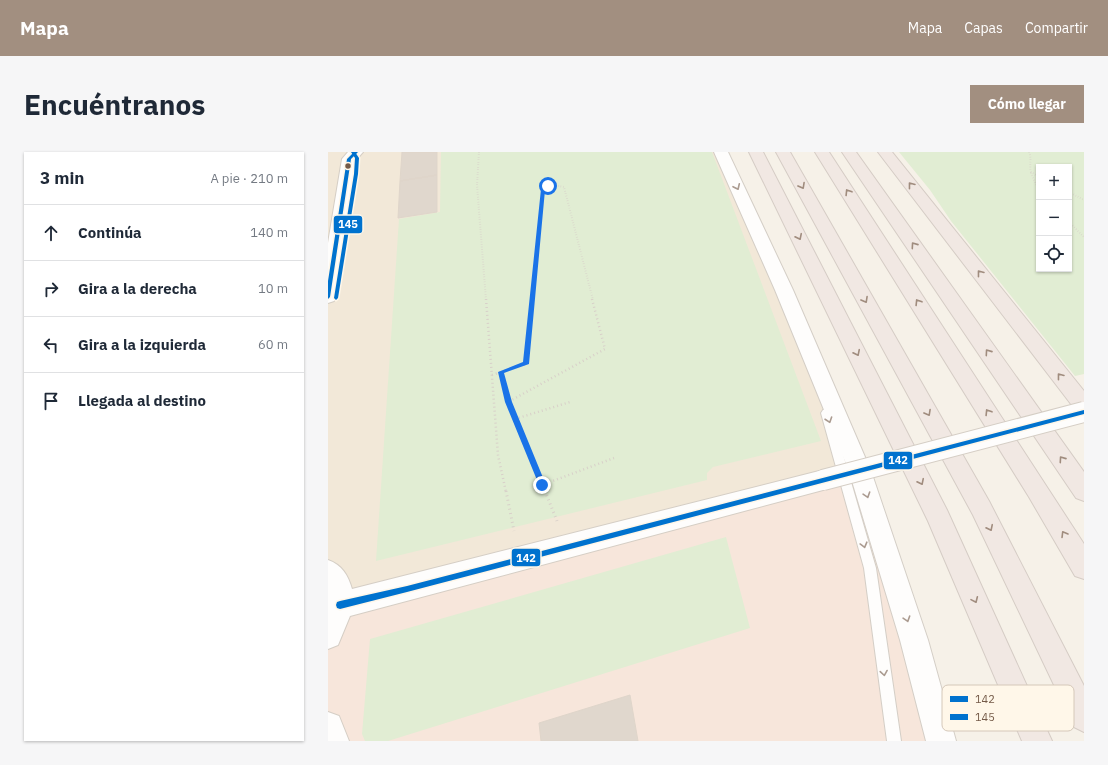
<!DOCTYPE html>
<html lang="es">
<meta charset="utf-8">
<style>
body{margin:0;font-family:"IBM Plex Sans",sans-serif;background:#f6f6f7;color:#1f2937}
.controls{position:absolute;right:12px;top:12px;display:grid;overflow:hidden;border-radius:0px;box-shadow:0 1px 3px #0004}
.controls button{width:36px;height:36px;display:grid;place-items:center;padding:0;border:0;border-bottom:1px solid #e0e1e3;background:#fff;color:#1f2937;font:20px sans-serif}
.stop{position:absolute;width:12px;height:12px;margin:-9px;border:3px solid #1a73e8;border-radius:50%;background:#fff}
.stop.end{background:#1a73e8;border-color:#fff;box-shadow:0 1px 4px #0008}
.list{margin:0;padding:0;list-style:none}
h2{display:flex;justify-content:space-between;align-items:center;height:52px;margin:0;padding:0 16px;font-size:17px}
h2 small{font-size:13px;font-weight:400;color:#747a83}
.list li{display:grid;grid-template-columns:26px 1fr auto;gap:12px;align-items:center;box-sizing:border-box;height:56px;padding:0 16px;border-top:1px solid #e0e1e3}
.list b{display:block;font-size:15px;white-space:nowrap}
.list em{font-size:13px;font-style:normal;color:#747a83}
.icon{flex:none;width:22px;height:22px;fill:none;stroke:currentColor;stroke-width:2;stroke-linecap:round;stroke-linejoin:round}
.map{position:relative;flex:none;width:756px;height:589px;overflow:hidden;border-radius:0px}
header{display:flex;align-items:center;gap:24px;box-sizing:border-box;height:56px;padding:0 20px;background:#a28f80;color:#fff}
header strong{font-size:19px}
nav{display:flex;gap:22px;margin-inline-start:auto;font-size:14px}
.intro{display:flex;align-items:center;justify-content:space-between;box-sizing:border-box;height:96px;padding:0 24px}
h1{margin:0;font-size:28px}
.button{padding:10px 18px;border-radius:0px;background:#a28f80;color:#fff;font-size:14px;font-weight:700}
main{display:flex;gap:24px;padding:0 24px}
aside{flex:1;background:#fff;border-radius:0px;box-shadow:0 1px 3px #0004}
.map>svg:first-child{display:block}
.residential{fill:#f2e8d8}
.commercial{fill:#f7e6db}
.green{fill:#e1edd3;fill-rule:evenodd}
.building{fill:#e0d7cd;stroke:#dfd5ca}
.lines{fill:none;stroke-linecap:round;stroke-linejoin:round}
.service-casing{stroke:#d4cec6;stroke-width:2}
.tertiary-casing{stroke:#d4cec6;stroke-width:2}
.secondary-casing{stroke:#d5cec5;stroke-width:2}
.motorway-casing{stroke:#d5ccc5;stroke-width:2}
.path-far2{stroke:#d8d0c9;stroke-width:2;stroke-dasharray:0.5 2;stroke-linecap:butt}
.path-far1{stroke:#d8d0c9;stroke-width:2.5;stroke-dasharray:1 3;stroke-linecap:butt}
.path{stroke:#d8d0c9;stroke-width:3;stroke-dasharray:1 3.5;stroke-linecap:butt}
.service{fill:#fefdfc;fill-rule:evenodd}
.tertiary{fill:#fefdfc;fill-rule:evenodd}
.secondary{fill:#fefdfc;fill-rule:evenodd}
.motorway{fill:#f1e8e3;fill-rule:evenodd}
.secondary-bridge-casing{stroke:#d5cec5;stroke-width:22;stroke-linecap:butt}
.secondary-bridge{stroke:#fefdfc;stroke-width:20}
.bus-1-casing{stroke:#fff7e9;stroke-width:3}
.bus-2-casing{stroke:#fff7e9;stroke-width:3}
.bus-1{fill:#0072ce;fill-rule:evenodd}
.bus-2{fill:#0072ce;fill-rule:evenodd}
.oneway{stroke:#a08c7e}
.oneway2{stroke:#ab9b90}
.route{fill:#1a73e8}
.bus-dot{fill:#745a48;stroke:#fff7e9;stroke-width:1.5}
.key{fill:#fff7e9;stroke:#d5c8b9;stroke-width:1}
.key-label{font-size:11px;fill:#745a48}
.line-badge{stroke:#fff7e9;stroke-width:1.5}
.badge-label{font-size:11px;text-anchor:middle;font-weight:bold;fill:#fff}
</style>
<header>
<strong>Mapa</strong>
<nav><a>Mapa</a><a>Capas</a><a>Compartir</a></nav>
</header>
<div class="intro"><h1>Encuéntranos</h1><a class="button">Cómo llegar</a></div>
<main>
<aside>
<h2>3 min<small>A pie · 210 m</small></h2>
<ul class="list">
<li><svg class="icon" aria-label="ahead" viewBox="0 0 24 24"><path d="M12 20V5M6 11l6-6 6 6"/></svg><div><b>Continúa</b></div><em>140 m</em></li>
<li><svg class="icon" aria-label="right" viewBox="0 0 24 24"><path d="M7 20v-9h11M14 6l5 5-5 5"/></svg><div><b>Gira a la derecha</b></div><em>10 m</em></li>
<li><svg class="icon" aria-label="left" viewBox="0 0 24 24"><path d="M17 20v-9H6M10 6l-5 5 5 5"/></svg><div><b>Gira a la izquierda</b></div><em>60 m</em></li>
<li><svg class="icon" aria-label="arrive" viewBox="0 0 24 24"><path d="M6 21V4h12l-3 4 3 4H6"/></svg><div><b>Llegada al destino</b></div></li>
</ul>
</aside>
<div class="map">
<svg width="756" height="589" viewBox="0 0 756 589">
<rect width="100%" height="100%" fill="#f6f1e8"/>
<!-- residential -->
<path class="residential" d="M0 0H393L532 319 12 453 0 420Z"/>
<!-- commercial -->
<path class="commercial" d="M532 319 613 589H0V483L12 453Z"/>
<!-- green -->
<path class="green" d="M113 0H384L493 289 385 315 379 321V328L48 409 71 67 112 60Z
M571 0H756V222L747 224 623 69 602 38ZM711 15H741V117H711Z
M398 385 422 476 60 589H37L34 582 42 487Z"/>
<!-- building -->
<path class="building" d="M74 0H109V23L72 29Z
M109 23V60L70 66 72 29Z
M302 543 310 589H213L211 571Z"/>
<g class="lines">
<defs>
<path id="service" d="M498 257 501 258 503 261 548 416 573 589H559L536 416 493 261 495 258Z"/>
<path id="tertiary" d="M386 0H400L465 138 543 319 600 488 628 589H598L572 488 521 319 447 138Z"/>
<path id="secondary" d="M20 0H35L28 8 9 145 6 149 0 151V91L14 7Z
M495 318 503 321 506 328 503 335 495 338 22 464 10 493 0 497V408C14 413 20 423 24 437Z
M0 560 11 564 21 589H0Z"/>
<path id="motorway" d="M421 0H435L619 358 724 589H694L600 369Z
M448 0H462L661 349 756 534V580L746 575 645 363Z
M487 0H501L756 392V427L747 424 701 345Z
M514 0H528L756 320V349L748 346Z
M550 0H564L756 239V262L749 260Z"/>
</defs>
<!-- service casing -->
<use href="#service" class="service-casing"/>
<!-- tertiary casing -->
<use href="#tertiary" class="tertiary-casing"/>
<!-- secondary casing -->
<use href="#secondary" class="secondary-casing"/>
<!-- motorway casing -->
<use href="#motorway" class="motorway-casing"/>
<!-- path-far2 -->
<path class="path-far2" d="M151 0 149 33 158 148
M701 0C704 7 701 13 703 20L711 25
M703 21 711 39
M741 40 756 48
M741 70 756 85
M204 148 215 37 226 33 236 35 265 148"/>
<!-- path-far1 -->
<path class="path-far1" d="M158 147 170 303 178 340
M173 220 180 250 277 197 264 147
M173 220 198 212 204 147
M164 223 173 220
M180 250 217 340
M187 267 242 250
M214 333 286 306"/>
<!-- path -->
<path class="path" d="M178 339 186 379
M217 339 229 369"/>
<!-- service -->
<use href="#service" class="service"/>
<!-- tertiary -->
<use href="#tertiary" class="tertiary"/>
<!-- secondary -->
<use href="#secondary" class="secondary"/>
<!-- motorway -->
<use href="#motorway" class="motorway"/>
<defs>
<path id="secondary-bridge" d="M495 328 756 260"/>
</defs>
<!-- secondary-bridge casing -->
<use href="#secondary-bridge" class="secondary-bridge-casing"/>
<!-- secondary-bridge -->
<use href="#secondary-bridge" class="secondary-bridge"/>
<defs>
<path id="bus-1" d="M26 0H30L23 7 2 145 0 147V129L19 7Z
M756 258V262L79 440 12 457 9 456 8 453 9 450 12 449 79 434Z"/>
<path id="bus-2" d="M23 0H27L31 6 30 22 10 146 8 148 6 146 26 22 27 6Z"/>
</defs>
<!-- bus-1 casing -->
<use href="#bus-1" class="bus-1-casing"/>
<!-- bus-2 casing -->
<use href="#bus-2" class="bus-2-casing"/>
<!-- bus-1 -->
<use href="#bus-1" class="bus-1"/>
<!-- bus-2 -->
<use href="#bus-2" class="bus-2"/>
</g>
<!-- one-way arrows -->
<defs><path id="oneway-chevron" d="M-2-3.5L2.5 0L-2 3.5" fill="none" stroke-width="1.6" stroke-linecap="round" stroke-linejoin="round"/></defs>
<g class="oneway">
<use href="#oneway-chevron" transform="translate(583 33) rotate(-128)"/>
<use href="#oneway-chevron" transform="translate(474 34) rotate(61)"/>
<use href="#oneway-chevron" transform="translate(520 40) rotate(-122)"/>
<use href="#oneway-chevron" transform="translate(471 85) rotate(64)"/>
<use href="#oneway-chevron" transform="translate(586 93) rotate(-125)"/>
<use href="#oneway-chevron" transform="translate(652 121) rotate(-128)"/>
<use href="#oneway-chevron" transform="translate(537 148) rotate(61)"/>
<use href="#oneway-chevron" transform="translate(590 150) rotate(-122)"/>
<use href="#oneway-chevron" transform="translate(660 200) rotate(-125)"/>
<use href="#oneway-chevron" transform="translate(529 201) rotate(64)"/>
<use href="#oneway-chevron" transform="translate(732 224) rotate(-128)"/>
<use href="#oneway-chevron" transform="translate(660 260) rotate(-122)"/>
<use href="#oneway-chevron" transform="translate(600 261) rotate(61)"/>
<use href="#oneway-chevron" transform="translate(734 307) rotate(-125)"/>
<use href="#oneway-chevron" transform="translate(593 330) rotate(64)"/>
<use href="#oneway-chevron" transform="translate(662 376) rotate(64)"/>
<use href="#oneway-chevron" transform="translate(736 382) rotate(-121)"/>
<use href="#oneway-chevron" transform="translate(647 448) rotate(66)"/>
</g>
<g class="oneway2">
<use href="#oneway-chevron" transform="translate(409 35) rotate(65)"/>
<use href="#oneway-chevron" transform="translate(501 268) rotate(71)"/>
<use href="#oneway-chevron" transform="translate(539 343) rotate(72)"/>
<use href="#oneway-chevron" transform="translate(536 393) rotate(75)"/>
<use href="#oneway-chevron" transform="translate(579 467) rotate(72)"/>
<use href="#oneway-chevron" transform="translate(556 521) rotate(81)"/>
</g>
<!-- route -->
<path class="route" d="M219 33 222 34 217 38 201 212 176 221 184 250 218 333 214 336 211 333 177 250 170 220 195 210 213 37Z"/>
<!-- markers -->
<circle class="bus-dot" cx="20" cy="14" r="3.5"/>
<!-- legend -->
<rect x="614" y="533" width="132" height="46" rx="6" class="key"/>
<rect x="622" y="544" width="18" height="6" fill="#0072ce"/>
<rect x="622" y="562" width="18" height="6" fill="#0072ce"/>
<g class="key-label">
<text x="647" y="551">142</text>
<text x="647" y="569">145</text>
</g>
<g class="line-badge">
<rect x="5" y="63" width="30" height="19" rx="4" fill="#0072ce"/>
<rect x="555" y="299" width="30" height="19" rx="4" fill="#0072ce"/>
<rect x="183" y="396" width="30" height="19" rx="4" fill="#0072ce"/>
</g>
<g class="badge-label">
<text x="20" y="76">145</text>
<text x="570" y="312">142</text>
<text x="198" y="410">142</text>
</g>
</svg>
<div class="controls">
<button>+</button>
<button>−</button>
<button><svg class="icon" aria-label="locate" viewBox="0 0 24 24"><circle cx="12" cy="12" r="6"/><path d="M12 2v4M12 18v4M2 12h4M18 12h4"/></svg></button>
</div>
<div class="stop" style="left:220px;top:34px"></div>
<div class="stop end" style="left:214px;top:333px"></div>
</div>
</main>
